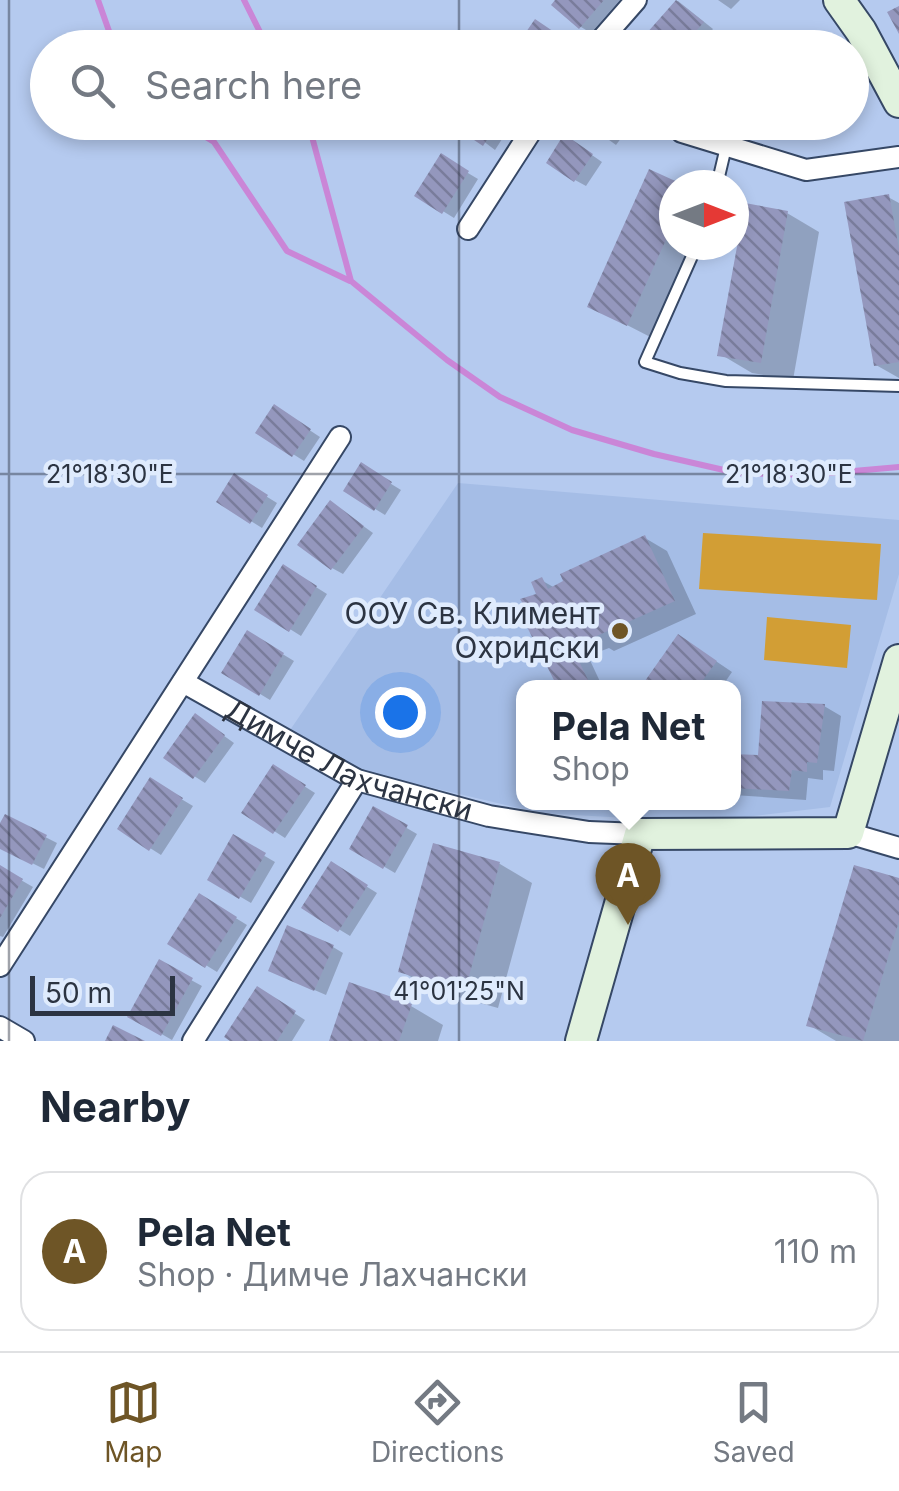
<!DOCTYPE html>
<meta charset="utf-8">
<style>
body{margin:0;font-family:Inter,sans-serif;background:#f6f6f7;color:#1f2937}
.compass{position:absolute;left:659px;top:170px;width:90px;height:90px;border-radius:50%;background:#fff;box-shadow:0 5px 15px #0003;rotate:90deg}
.scale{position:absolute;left:30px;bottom:25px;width:145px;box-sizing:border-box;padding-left:10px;border:5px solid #2c3442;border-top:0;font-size:28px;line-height:35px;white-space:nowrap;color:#2c3442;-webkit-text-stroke:8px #dfebfd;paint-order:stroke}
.you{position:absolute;left:400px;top:712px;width:35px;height:35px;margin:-25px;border:8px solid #fff;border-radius:50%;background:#1a73e8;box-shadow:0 0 0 15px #1a73e833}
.badge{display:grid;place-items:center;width:65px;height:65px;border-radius:50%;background:#6e5526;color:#fff;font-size:32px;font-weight:700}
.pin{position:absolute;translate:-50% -82px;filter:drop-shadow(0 2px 5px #0008)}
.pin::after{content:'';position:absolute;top:52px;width:35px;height:30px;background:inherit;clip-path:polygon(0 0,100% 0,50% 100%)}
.popup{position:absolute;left:516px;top:680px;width:225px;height:130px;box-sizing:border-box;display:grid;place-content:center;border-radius:20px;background:#fff;filter:drop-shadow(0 2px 8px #0005);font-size:32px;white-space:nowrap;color:#747a83}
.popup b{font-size:38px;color:#1f2937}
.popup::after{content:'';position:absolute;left:50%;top:100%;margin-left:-20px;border:20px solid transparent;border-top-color:#fff}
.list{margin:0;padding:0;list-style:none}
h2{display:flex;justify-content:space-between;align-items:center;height:130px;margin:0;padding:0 40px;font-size:42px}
h2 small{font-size:32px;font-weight:400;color:#747a83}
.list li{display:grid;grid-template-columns:65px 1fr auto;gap:30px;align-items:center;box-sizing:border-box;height:160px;margin:0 20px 20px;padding:0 20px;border:2px solid #e0e1e3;border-radius:30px}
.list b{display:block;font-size:38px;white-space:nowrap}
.list p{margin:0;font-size:32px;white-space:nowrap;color:#747a83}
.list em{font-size:32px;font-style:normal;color:#747a83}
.icon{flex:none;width:55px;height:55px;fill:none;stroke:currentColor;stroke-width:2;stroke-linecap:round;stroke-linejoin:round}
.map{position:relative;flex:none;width:899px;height:1041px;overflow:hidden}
.search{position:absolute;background:#fff;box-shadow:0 5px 15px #0003;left:30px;right:30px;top:30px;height:110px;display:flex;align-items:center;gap:25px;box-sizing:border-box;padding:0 35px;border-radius:55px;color:#747a83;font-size:38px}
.sheet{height:310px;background:#fff}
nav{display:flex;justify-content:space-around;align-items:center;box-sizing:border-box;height:140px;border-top:2px solid #e0e1e3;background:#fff;font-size:28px;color:#747a83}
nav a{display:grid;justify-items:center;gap:5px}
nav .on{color:#6e5526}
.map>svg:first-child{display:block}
.built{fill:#a5bde6;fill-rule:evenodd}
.pitch{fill:#d29e35}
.shadow{fill:#0003}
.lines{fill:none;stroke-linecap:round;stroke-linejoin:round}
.stream{stroke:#ca86d7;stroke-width:6}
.building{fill:url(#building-back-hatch)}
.lane-casing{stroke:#364866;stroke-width:14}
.street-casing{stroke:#364866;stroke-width:24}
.secondary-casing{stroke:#364866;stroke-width:34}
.lane{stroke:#fff;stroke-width:10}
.street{stroke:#fff;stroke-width:20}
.secondary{stroke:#e1f2de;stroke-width:30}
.ticks{fill:none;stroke:#2c3442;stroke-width:2.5;stroke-opacity:0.45}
.poi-dot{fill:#6e5526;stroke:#dfebfd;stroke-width:4}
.labels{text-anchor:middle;stroke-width:9;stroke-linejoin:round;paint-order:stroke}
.poi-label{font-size:30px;fill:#2c3442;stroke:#dfebfd;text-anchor:end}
.street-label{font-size:30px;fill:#2c3442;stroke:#dfebfd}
.ticks-label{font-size:25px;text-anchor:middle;fill:#2c3442;stroke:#dfebfd;stroke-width:9;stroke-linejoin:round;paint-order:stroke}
</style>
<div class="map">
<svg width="899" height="1041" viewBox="0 0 899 1041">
<defs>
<pattern id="building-back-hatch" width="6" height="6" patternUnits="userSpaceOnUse" patternTransform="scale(2.5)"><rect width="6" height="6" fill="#9497bd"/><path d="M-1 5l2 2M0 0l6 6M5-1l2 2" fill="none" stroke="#797c9b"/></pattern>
</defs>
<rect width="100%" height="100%" fill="#b5caef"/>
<!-- built -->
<path class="built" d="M458 483 899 520V574L830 807 745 817 644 819 540 813 370 773 284 739ZM523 688H733V802H523Z"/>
<!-- pitch -->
<path class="pitch" d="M703 533 881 544 877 600 699 589Z
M767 617 851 625 847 668 764 660Z"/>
<!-- shadow -->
<path class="shadow" d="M558 0H620L591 33 581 27Z
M718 0H740L731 9Z
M678 1 713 29 697 48H647L642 42Z
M458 122H513L495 150Z
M584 122H633L616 145Z
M576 144 602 162 586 186 575 180Z
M441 157 478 179 454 218 417 195Z
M651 173 678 185H674V245H704L660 342 590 306Z
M888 197 899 203V378L876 365Z
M787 213 819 232 793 380 752 373 720 354Z
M285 414 320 437 304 461 258 432Z
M362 466 401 490 385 515 346 491Z
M235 477 277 503 262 528 219 501Z
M341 510 373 533 343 574 332 568Z
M645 538 667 551 696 614 614 651 609 648 588 656 603 688H561L537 621 541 580 555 588Z
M284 567 327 594 301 636 258 609Z
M248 633 294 661 270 700 224 672Z
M695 647 732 672 721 688H643Z
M824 706 841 716 834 771 823 770V780L808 778 806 800 733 795V756L760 758Z
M206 723 234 743 205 783 166 758Z
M274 767 315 793 285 838 244 812Z
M151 781 193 806 161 855 120 829Z
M374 809 417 834 395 873 352 848Z
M6 817 57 843 44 869 0 847V829Z
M234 838 275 862 251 903 210 879Z
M435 846 500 864 532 883 498 1008 433 990 401 971Z
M332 865 377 893 350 936 304 908Z
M0 868 33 887 3 937 0 936Z
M899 881V1041H836L809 1025Z
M200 896 247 925 217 972 170 943Z
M333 947 343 953 326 995 282 976Z
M160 963 202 986 172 1040 130 1016Z
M257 989 305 1020 292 1041H235Z
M411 1006 443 1025 438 1041H332Z"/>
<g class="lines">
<!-- stream -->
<path class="stream" d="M98 0 115 48
M244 0 268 48
M181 122 214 142 287 251 350 281
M308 122 351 281 447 360 500 397 572 430 654 454 737 473 808 475 899 467"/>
</g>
<!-- building -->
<path class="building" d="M555 0H604L579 29 551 5Z
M676 0 704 22 681 48H644L638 43Z
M899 6V34L887 12Z
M535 19 566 40 561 48H515Z
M455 122H498L483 146 453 126Z
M580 122H618L604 140Z
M564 134 593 154 574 182 546 163Z
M441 153 469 171 442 214 414 196Z
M649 169 684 185H674V222L627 326 587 307Z
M889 194 899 249V362L874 366 844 202Z
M745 203 788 211 761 363 717 356Z
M274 404 311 429 292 457 255 433Z
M361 462 392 482 374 511 343 491Z
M234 473 268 495 250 524 216 502Z
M330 500 364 526 331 570 297 545Z
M645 535 675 601 572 647 592 688H558L527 627 534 621 520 599 536 594 531 582 542 577 548 589 563 581 560 574Z
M283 564 317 586 289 632 254 610Z
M247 630 284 653 259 696 221 673Z
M678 634 717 661 697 688H640Z
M762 701 825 704 817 763 807 762V772L792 770 789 791 733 788V754L758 755Z
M195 713 225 735 193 779 163 758Z
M273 764 306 785 273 834 241 813Z
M150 777 183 798 149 851 117 829Z
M373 806 408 825 383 869 349 849Z
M5 814 47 835 32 865 0 849V823Z
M233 834 266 853 239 899 207 880Z
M433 843 500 862 465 991 398 972Z
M331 861 368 885 338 932 301 908Z
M0 865 23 879 0 918Z
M854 865 899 878V921L863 1041 806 1026Z
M199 893 237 917 205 968 167 944Z
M287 925 334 945 314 991 268 971Z
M159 959 193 978 161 1036 127 1017Z
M349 982 412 1004 399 1041H329Z
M257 986 296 1011 277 1041H230L224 1037Z
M113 1025 145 1041H105Z"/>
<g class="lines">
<defs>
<path id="lane" d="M717 185 726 147
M697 245 645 362 680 373 726 381 899 386"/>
<g id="street">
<path d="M594 48 636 0"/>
<path d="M682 132 806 170 899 157"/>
<path d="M468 229 537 122"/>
<path id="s1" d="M183 682 357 780 489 816 589 832 640 834"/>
<path d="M848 833 899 848"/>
<path d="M0 966 340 437"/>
<path d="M0 1027 24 1041"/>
<path d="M193 1041 357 780"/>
</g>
<path id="secondary" d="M839 0 861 31 899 102
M581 1041 640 834 848 833 899 660"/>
</defs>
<!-- lane casing -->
<use href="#lane" class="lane-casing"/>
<!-- street casing -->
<use href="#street" class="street-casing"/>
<!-- secondary casing -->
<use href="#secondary" class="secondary-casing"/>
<!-- lane -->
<use href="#lane" class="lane"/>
<!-- street -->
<use href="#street" class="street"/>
<!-- secondary -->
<use href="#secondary" class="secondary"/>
</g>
<!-- ticks -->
<path class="ticks" d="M9 0V1041M459 0V48M459 122V1041M0 474H899"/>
<!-- markers -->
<circle class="poi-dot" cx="620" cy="631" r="10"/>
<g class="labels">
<!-- poi labels -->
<g class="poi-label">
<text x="600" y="624">ООУ Св. Климент<tspan x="600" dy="34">Охридски</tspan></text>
</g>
<!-- street labels -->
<g class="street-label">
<text dy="10" stroke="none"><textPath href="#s1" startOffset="185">Димче Лахчански</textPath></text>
</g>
</g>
<g class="ticks-label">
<text x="789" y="483">21°18'30"E</text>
<text x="110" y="483">21°18'30"E</text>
<text x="459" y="1000">41°01'25"N</text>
</g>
</svg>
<svg class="compass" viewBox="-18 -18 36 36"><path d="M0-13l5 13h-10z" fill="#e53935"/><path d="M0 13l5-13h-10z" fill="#747a83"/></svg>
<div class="scale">50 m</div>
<div class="you"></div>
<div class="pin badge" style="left:628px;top:925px">A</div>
<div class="popup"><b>Pela Net</b>Shop</div>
<div class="search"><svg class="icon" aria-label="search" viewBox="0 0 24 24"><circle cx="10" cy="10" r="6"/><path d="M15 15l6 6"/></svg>Search here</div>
</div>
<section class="sheet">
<h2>Nearby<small></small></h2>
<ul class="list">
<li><span class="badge">A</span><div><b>Pela Net</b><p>Shop · Димче Лахчански</p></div><em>110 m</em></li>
</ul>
</section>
<nav>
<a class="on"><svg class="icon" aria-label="map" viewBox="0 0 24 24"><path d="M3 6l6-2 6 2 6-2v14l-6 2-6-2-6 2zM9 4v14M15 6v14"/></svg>Map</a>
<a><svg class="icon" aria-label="directions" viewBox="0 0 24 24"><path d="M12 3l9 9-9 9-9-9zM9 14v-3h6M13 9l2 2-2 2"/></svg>Directions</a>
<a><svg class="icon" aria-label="saved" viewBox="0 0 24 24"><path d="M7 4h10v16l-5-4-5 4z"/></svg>Saved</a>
</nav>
